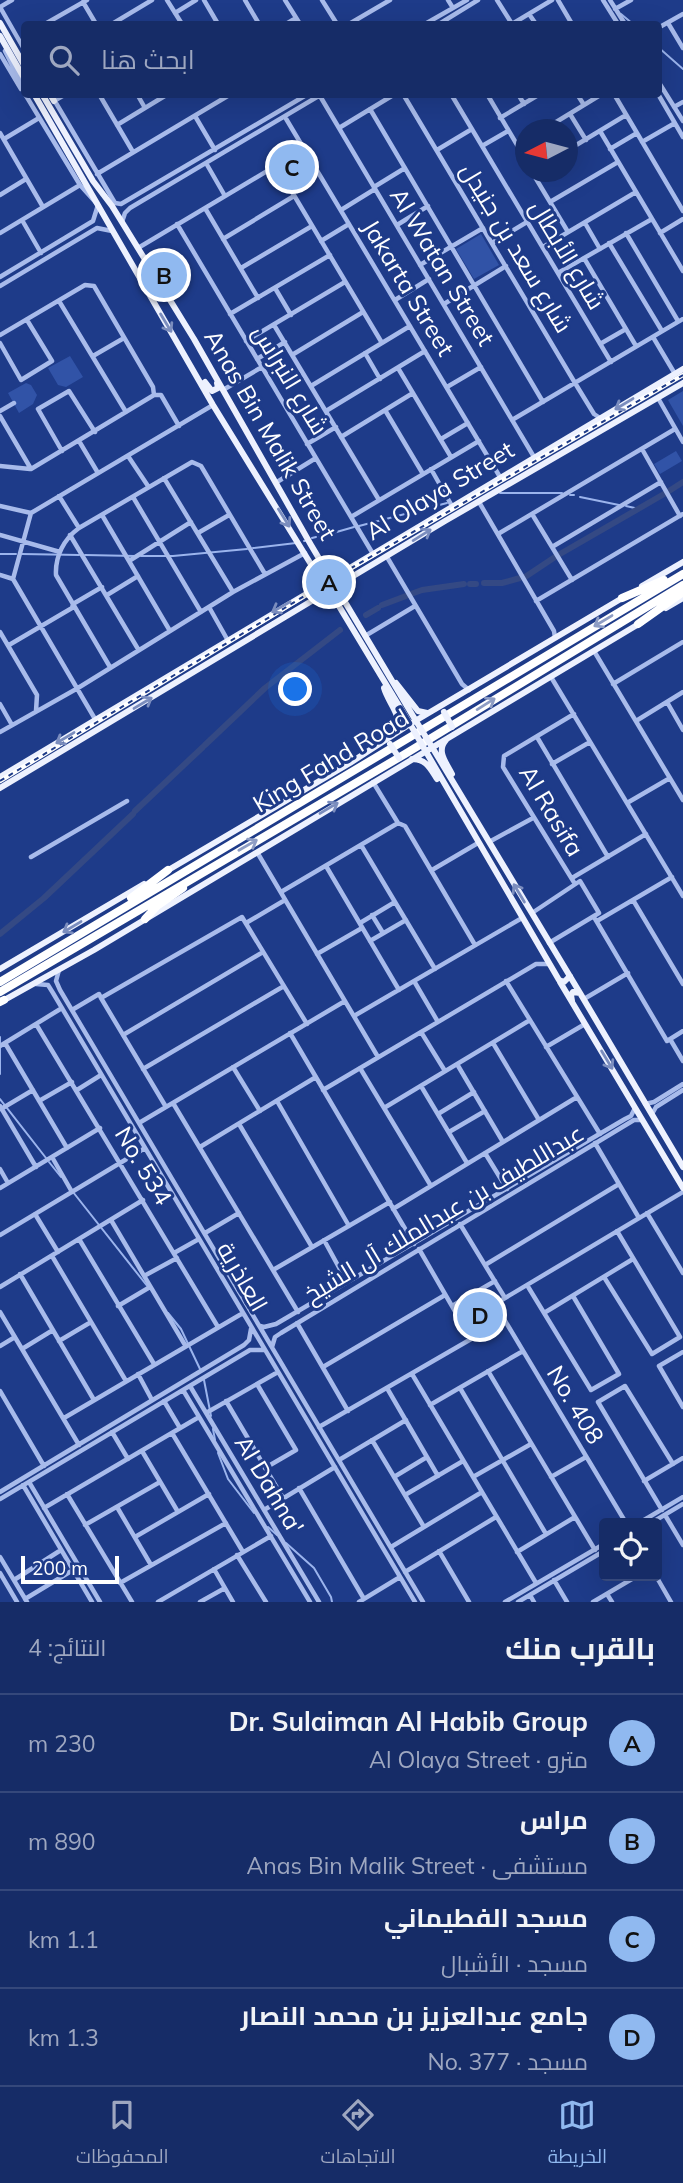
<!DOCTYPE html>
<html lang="ar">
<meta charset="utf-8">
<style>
body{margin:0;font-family:Mulish,Cairo,sans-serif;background:#1f346d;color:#f1f3f6;direction:rtl}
.controls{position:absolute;right:21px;bottom:21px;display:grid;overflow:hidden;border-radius:7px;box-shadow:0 7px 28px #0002}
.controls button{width:63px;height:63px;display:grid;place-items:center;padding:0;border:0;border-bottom:2px solid #35487b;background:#162c67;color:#f1f3f6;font:35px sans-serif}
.compass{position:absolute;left:515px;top:119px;width:63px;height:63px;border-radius:50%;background:#162c67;box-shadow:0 7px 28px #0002;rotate:264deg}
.scale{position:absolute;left:21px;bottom:18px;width:98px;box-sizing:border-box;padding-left:7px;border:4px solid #fff;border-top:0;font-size:19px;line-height:24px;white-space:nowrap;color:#fff;-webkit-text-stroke:5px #1e3b89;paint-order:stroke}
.you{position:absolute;left:296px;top:690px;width:24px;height:24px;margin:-18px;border:5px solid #fff;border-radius:50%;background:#1a73e8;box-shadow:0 0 0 10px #1a73e833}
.badge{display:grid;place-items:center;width:46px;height:46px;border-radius:50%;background:#90b9f0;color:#111;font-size:23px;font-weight:700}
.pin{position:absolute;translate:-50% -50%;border:4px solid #fff;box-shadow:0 2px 7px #0006}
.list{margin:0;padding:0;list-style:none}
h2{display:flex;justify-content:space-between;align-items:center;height:91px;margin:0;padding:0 28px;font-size:30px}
h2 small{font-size:23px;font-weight:400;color:#9ea7c0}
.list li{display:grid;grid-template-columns:46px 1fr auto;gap:21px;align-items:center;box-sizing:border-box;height:98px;padding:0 28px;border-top:2px solid #35487b}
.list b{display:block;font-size:26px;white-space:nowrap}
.list p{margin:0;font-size:23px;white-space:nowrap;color:#9ea7c0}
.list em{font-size:23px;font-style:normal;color:#9ea7c0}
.icon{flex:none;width:38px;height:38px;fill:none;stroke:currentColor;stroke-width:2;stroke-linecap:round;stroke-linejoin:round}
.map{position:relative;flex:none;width:683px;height:1602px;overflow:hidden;direction:ltr}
.search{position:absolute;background:#162c67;box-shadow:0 7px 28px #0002;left:21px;right:21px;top:21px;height:77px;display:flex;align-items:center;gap:18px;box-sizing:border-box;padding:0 24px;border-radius:7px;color:#9ea7c0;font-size:26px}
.sheet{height:483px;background:#162c67}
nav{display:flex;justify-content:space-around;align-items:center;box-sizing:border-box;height:98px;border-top:2px solid #35487b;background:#162c67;font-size:19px;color:#9ea7c0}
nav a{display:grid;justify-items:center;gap:4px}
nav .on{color:#90b9f0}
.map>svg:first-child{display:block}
.green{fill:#3153a7}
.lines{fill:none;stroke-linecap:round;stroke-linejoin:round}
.stream{stroke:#9bb4ed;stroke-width:2}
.river{stroke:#344984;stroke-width:6}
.minor{stroke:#a8bbeb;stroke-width:4.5}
.major{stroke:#edf1fe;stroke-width:6}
.highway{stroke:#fff;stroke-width:8}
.rail-casing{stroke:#fff;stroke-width:4.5}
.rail{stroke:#1e3b89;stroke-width:2;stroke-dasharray:5;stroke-linecap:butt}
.major-bridge{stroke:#edf1fe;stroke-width:6}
.oneway{stroke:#7b8dbe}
.oneway2{stroke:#8e9dc4}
.labels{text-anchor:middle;stroke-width:6;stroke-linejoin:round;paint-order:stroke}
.street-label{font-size:24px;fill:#fff;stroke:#1e3b89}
</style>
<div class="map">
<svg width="683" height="1602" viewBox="0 0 683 1602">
<rect width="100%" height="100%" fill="#1e3b89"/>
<!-- green -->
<path class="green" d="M481 234 499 265 474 279 456 249Z
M70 356 83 377 66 387 58 385 48 368Z
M26 383 31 385 37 395 33 404 19 413 8 393Z
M683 391V426L668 400Z
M676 451 682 461 660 474 654 464Z"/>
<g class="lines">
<!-- stream -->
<path class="stream" d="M621 14 633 24
M658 47 683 69
M500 493H562
M570 495H574
M580 497 619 505
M626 506 639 509
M359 526 447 503
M319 537 354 527
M312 538 316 537
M304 541H305
M253 548 296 543
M0 554H16
M22 554 79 555
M85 555 135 556
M141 556H173L247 549
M0 1037V1074
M0 1099 46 1158
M49 1162 61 1177
M73 1192 148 1287
M168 1313 181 1329 200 1369
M204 1380 211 1416
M213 1429 215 1440
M218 1453 228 1479 254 1513
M268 1527 277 1535
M286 1543 314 1568 331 1597 332 1602"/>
<!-- river -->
<path class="river" d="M669 491 683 482
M560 554 664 494
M525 577 555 557
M484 583H502L520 578
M470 584H476
M411 594 422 590 464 584
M382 605 406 596
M366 615 378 608
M205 745 265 688 340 630
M135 811 203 747
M0 934 44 898 133 814"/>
<!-- minor -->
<path class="minor" d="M167 0 182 24
M204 0 218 24
M245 0 259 24
M285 0 300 24
M322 0 337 24
M448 0 453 8
M497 0 512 24
M558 0 572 24
M603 0 618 24
M610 0 625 24
M83 2 96 24
M0 7 24 49
M0 7 12 0
M615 9 631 0
M175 13 196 0
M529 14 536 24
M668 23 683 48
M45 24 87 0
M112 24 152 0
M286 24 296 18
M349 24 390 0
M425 24 467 0
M439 24 478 0
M512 24 552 0
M658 28 683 14
M5 51 24 89
M0 54 21 89
M658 81 683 121
M99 94 133 152
M137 94 145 108
M403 94 575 383 594 414 600 418
M451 94 611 362
M487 94 526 160
M518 94 524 104
M577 94 584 105
M614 94 683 211
M658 94 683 137
M320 96 534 457
M53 98 115 203 121 204 308 94
M54 101 66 94
M674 107 683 102
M370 109 543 402
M570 114 586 140
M195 116 215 150
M285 117 500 477
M500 118 540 94
M117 125 168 94
M339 128 395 94
M543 130 602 94
M600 131 683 271
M0 133 43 207
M4 139 39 118
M642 142 675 123
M517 145 526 140
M482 146 508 131
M610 149 637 133
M437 150 472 129
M568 150 626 115
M206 163 225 196
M276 165 382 343
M532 172 568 232
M97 174 231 94
M287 183 315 167
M374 187 405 168
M0 195 26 179
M550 202 618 162
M205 208 258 298
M341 210 375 189
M22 220 41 253
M122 222 125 213 130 208 322 94
M585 223 600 249
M177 224 373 554
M397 225 428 206
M0 233 80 185
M626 233 678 321
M660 233 683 219
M223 239 294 196
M321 241 349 224
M492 243 527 222
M609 243 662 331
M543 247 636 192
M138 248 304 149
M584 258 636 346
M420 265 483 228
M241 268 312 226
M558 273 652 219
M0 277 93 221 98 205 80 185 25 94
M0 286 97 228 112 231
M275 288 291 315
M395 300 429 279
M59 301 126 412
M444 304 506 266
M230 314 330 255
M274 325 379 500
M0 335 85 285 94 286 153 387 154 395
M653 337 675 374
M246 341 345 282
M0 343 21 380 52 361 27 320
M600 344 626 329
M365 353 380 379
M292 355 363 312
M93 356 124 338
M257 359 285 342
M398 368 451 457
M311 386 410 326
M447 387 481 367
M223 390 262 367
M154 395H161L179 426
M658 398 683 442
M385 410 423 474
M0 411 14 403
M326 411 425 351
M0 416 31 469
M512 420 683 319
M341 437 413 393
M441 439 468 423
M79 441 98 473
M307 444 336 427
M642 449 680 516
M62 451 38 409 69 391 95 432
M128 456 148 486
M0 466 30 469
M31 469 154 395
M431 469 452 506
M164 478 233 592
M277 482 316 458
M59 496 79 528
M133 497 201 612
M479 502 554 631 555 638
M0 506 31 513
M532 514 572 580
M102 515 170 631
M351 517 479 441
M198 533 229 515
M498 534 675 429
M0 535 60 552
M70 535 138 649
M552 547 661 482
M387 557 462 684 469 690
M129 561 191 522
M0 575 13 579
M107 595 138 576
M536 601 683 514
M209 607 227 639
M0 632 37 695 36 711
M365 636 415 606
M9 645 72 608 73 604 102 587
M594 651 683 800
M110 667 56 575C55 556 64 539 79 528L192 462 201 466 265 574
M551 677 683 896
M613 684 683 642
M667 702 683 730
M0 704 12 725
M574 714 504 756 503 767 575 884
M95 719 13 579 31 513 213 405
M636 721 683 692
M0 732 78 688 233 592 305 553
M537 737 608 857
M552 764 590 742
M373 782 398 823 405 826 475 945
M627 803 670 778
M489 842 533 818
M361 845 435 969
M257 852 378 1057
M31 857 127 801
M326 866 399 990
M432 870 478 843
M572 878 646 834
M281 892 398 823
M633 900 683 984
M532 913 580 881 599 913 549 943
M372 915 383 933
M594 917 667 1041 683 1031
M597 921 672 877
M246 923 285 900
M360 923 395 902
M370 941 406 920
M317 954 362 928
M59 970 56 981 60 990 423 1602
M414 981 438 1022
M506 981 600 1134
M36 984 48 985 53 993 415 1602
M101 998 166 1107
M584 999 628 973
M72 1010 99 994 101 998 242 917 307 1024
M354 1016 522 918
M36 1024 218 1327
M421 1032 445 1071
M290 1033 414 1244
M123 1035 263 952
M670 1039 683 1061
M5 1043 67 1148
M493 1043 539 1120
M0 1046 62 1008
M546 1047 585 1024
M457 1064 503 1142
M233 1067 260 1111
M360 1068 431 1186
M143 1069 284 986
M421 1086 467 1163
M77 1090 101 1075
M323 1090 536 964H550
M39 1101 72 1082
M277 1101 349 1226
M173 1103 298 1312
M645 1104 654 1102 683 1084
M0 1106 36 1167
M384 1108 530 1020
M1 1109 33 1090
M438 1114 474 1092
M652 1114 656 1107 683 1090
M139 1123 345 1001
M239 1124 312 1247
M449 1132 485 1111
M595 1143 639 1218
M200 1147 316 1077
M485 1153 507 1189
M52 1157 72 1192
M0 1169 8 1183
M0 1188 100 1128
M393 1209 577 1097
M647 1213 683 1273
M35 1214 58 1252
M111 1220 185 1345
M460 1224 505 1298
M205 1233 239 1213
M0 1235 145 1148
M79 1239 154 1364
M324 1240 347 1282
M419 1249 471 1339
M174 1253 199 1239
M52 1256 126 1381
M485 1265 619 1184
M273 1270 390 1202
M20 1274 94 1400
M144 1276 177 1258
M604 1277 652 1354 680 1337 617 1231
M527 1285 591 1390 619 1374 573 1296
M0 1287 143 1200
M118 1306 150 1287
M452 1306 495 1281
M0 1312 79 1445
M544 1313 633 1259
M297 1323 348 1411
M260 1326 264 1327 276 1324 625 1119 631 1116 635 1108
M59 1341 91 1322
M0 1346 15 1337
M272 1347 275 1337 281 1333 634 1120H642
M22 1349 53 1330
M683 1352 659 1366 683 1407
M323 1367 445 1295
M488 1371 595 1550
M138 1374 152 1400
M412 1374 536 1583
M257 1384 296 1450 265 1468
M190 1386 319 1602
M387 1388 438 1476
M460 1388 546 1534
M183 1390 310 1602
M0 1391 44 1466
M164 1401 180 1428
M226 1401 283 1498
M430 1405 523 1351
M206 1413 278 1372
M64 1418 243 1313
M319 1427 504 1320
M112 1432 128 1459
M172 1433 243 1552
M372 1440 424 1527
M142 1451 178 1512
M339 1460 406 1420
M394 1477 427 1457
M473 1477 531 1444
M551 1477 586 1457
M644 1481 683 1458
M29 1482 100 1602
M23 1485 92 1602
M299 1488 364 1599
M0 1492 244 1345 249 1340 251 1329
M67 1494 132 1602
M405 1495 463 1461
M0 1499 250 1350H265
M117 1507 151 1565
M44 1508 199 1417
M264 1510 335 1467
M662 1510 598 1402 625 1386 673 1464
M665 1515 683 1545
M626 1523 495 1304 683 1192
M639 1523 683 1497
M651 1523 683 1504
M85 1525 160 1482
M135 1537 209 1494
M391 1547 482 1492
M439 1551 469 1602
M517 1552 575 1517
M237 1555 266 1602
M0 1557 27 1602
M214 1569 233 1602
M405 1572 496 1517
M0 1573 17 1602
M656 1576 671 1602
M14 1580 61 1550
M554 1580 567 1602
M120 1583 226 1523
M607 1594 612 1602
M530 1595 534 1602
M25 1599 73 1570
M158 1602 271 1536
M200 1602 225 1588
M359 1602 400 1577
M505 1602 604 1544
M518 1602 604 1551
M593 1602 637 1576"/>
<!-- major -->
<path class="major" d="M0 23 24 65
M0 36 24 78
M34 94 213 405 312 566 322 578 410 724
M42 94 93 181 112 206 194 339 311 545 416 721
M50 94 54 101
M205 382 212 391 218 388 217 383
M642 586 683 562
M666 608 683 598
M396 683 418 711 427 713
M384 688C388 703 404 717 396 732
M446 740C436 751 446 762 452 774
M432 747 580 993
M425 750 559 980 564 982 570 976
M412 759C426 759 430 768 437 779
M0 777 683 369
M0 788 445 521 683 383
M165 872 350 763 410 724 624 597
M0 969 144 884
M560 982 683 1188
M572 1001 571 995 573 992 580 993 683 1167
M1 1002 94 950 642 622"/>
<!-- highway -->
<path class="highway" d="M622 598 664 580
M638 624 683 592
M131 898 168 870
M145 919 157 906 183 888
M0 982 683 574
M0 992 405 754 683 585
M0 1002 4 1000"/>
<defs>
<path id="rail" d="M0 781 329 581 683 375"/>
</defs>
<!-- rail casing -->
<use href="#rail" class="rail-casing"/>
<!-- rail -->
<use href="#rail" class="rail"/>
<!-- major-bridge -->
<path class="major-bridge" d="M444 712 452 727
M416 721 432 747
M410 724 425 750
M390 744 399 758"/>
</g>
<!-- one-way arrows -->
<defs><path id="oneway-shaft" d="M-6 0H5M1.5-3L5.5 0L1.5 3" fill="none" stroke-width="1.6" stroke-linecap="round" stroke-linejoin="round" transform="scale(1.75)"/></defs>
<g class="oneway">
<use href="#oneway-shaft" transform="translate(166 323) rotate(59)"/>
<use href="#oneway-shaft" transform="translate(624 404) rotate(149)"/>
<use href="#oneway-shaft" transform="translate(284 518) rotate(58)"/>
<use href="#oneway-shaft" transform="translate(422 535) rotate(-32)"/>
<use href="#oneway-shaft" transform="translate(281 607) rotate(150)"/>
<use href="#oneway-shaft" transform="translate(143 703) rotate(-31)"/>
<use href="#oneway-shaft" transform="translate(65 738) rotate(149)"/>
<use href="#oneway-shaft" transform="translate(329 808) rotate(-31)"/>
<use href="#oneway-shaft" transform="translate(519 893) rotate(-121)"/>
<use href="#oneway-shaft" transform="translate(72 927) rotate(149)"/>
<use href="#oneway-shaft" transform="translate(607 1060) rotate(59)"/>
</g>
<g class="oneway2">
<use href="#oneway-shaft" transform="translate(603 621) rotate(149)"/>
<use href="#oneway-shaft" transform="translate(486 704) rotate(-32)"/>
<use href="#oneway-shaft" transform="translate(248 845) rotate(-30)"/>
</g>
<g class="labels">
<!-- street labels -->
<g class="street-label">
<text transform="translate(516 248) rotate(59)" y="8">شارع سعد بن جنيدل</text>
<text transform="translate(567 255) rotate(59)" y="8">شارع الأبطال</text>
<text transform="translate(442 267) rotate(59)" y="8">Al Watan Street</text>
<text transform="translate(408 288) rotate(59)" y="8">Jakarta Street</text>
<text transform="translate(290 380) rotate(59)" y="8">شارع النبراس</text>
<text transform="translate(270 435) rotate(60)" y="8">Anas Bin Malik Street</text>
<text transform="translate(440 491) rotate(-31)" y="8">Al Olaya Street</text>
<text transform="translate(331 761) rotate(-31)" y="8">King Fahd Road</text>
<text transform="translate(551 811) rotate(59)" y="8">Al Rasifa</text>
<text transform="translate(143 1166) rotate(59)" y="8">No. 534</text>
<text transform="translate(444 1214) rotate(-31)" y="8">عبداللطيف بن عبدالملك آل الشيخ</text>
<text transform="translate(242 1277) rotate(60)" y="8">العاذرية</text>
<text transform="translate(575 1405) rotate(59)" y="8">No. 408</text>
<text transform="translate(269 1485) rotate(59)" y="8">Al Dahna'</text>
</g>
</g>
</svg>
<div class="controls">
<button><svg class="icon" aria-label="locate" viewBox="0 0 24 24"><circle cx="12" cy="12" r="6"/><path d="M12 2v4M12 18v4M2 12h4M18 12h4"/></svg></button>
</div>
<svg class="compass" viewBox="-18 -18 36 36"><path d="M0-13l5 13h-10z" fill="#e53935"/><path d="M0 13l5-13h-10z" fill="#9ea7c0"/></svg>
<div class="scale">200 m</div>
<div class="you"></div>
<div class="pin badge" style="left:329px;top:582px">A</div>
<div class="pin badge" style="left:164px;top:275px">B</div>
<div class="pin badge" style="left:292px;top:167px">C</div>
<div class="pin badge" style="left:480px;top:1315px">D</div>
<div class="search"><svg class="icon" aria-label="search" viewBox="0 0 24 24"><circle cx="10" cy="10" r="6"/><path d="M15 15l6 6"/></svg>ابحث هنا</div>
</div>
<section class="sheet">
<h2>بالقرب منك<small>النتائج: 4</small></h2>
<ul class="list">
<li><span class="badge">A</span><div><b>Dr. Sulaiman Al Habib Group</b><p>مترو · Al Olaya Street</p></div><em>230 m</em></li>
<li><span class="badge">B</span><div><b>مراس</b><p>مستشفى · Anas Bin Malik Street</p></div><em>890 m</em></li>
<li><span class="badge">C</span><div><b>مسجد الفطيماني</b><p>مسجد · الأشبال</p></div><em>1.1 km</em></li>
<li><span class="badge">D</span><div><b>جامع عبدالعزيز بن محمد النصار</b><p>مسجد · No. 377</p></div><em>1.3 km</em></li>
</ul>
</section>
<nav>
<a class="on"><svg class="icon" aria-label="map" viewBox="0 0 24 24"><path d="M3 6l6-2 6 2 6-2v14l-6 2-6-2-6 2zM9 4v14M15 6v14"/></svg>الخريطة</a>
<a><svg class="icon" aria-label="directions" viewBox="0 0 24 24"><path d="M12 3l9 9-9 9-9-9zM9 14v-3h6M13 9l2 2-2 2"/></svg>الاتجاهات</a>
<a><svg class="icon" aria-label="saved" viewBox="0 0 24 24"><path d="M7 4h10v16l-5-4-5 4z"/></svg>المحفوظات</a>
</nav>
